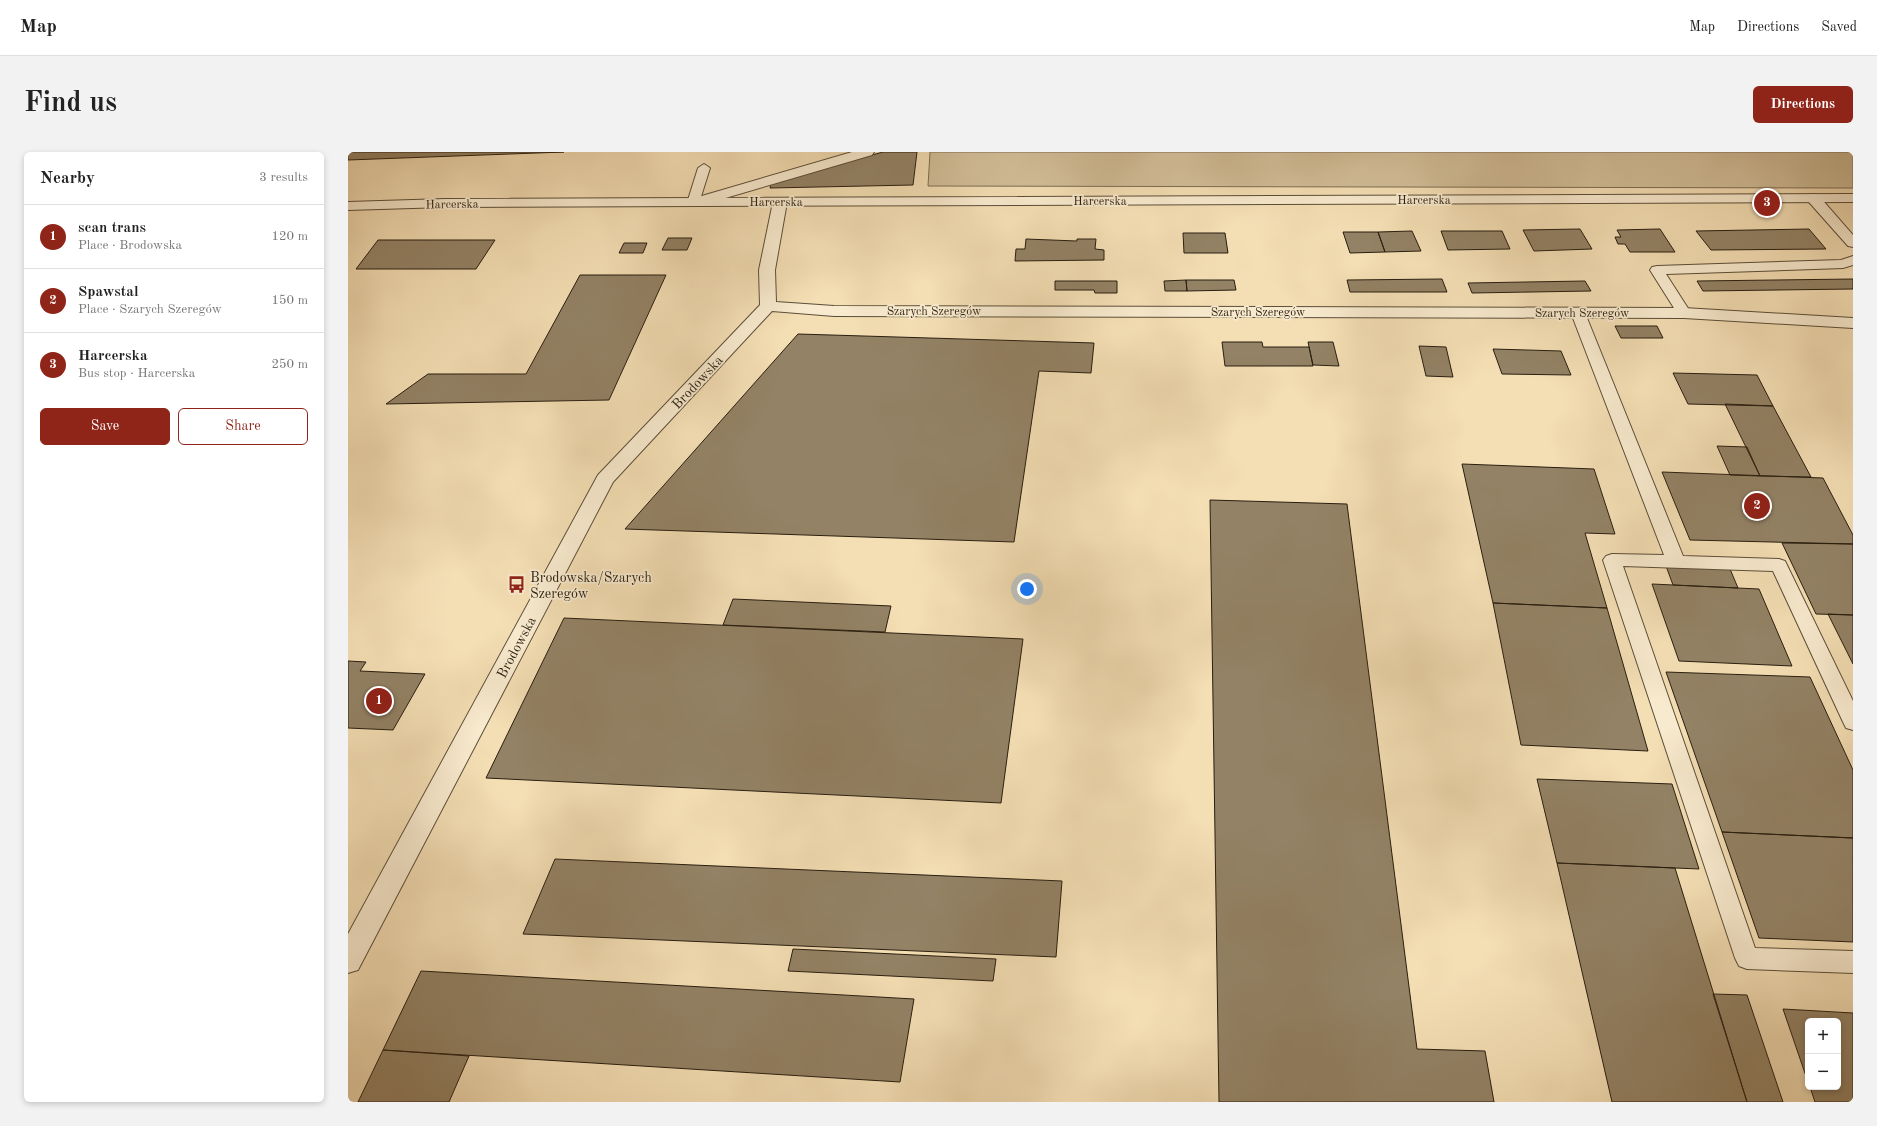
<!DOCTYPE html>
<meta charset="utf-8">
<style>
body{margin:0;font-family:"Old Standard TT",serif;background:#f2f2f2;color:#222}
.controls{position:absolute;right:12px;bottom:12px;display:grid;overflow:hidden;border-radius:6px;box-shadow:0 2px 6px #0003}
.controls button{width:36px;height:36px;display:grid;place-items:center;padding:0;border:0;border-bottom:1px solid #e0e0e0;background:#fff;color:#222;font:20px sans-serif}
.you{position:absolute;left:679px;top:437px;width:14px;height:14px;margin:-10px;border:3px solid #fff;border-radius:50%;background:#1a73e8;box-shadow:0 0 0 6px #1a73e833}
.badge{display:grid;place-items:center;width:26px;height:26px;border-radius:50%;background:#8f2418;color:#fff;font-size:13px;font-weight:700}
.pin{position:absolute;translate:-50% -50%;border:2px solid #fff;box-shadow:0 1px 4px #0006}
.list{margin:0;padding:0;list-style:none}
h2{display:flex;justify-content:space-between;align-items:center;height:52px;margin:0;padding:0 16px;font-size:17px}
h2 small{font-size:13px;font-weight:400;color:#767676}
.list li{display:grid;grid-template-columns:26px 1fr auto;gap:12px;align-items:center;box-sizing:border-box;height:64px;padding:0 16px;border-top:1px solid #e0e0e0}
.list b{display:block;font-size:15px;white-space:nowrap}
.list p{margin:0;font-size:13px;white-space:nowrap;color:#767676}
.list em{font-size:13px;font-style:normal;color:#767676}
.actions{display:flex;gap:8px;padding:12px 16px}
.actions a{flex:1;padding:9px 0;border:1px solid #8f2418;border-radius:6px;text-align:center;font-size:14px;color:#8f2418}
.actions .main{background:#8f2418;color:#fff}
.map{position:relative;flex:none;width:1505px;height:950px;overflow:hidden;border-radius:6px}
header{display:flex;align-items:center;gap:24px;box-sizing:border-box;height:56px;padding:0 20px;background:#fff;border-bottom:1px solid #e0e0e0}
header strong{font-size:19px}
nav{display:flex;gap:22px;margin-inline-start:auto;font-size:14px}
.intro{display:flex;align-items:center;justify-content:space-between;box-sizing:border-box;height:96px;padding:0 24px}
h1{margin:0;font-size:28px}
.button{padding:10px 18px;border-radius:6px;background:#8f2418;color:#fff;font-size:14px;font-weight:700}
main{display:flex;gap:24px;padding:0 24px}
aside{flex:1;background:#fff;border-radius:6px;box-shadow:0 2px 6px #0003}
.map>svg:first-child{display:block}
.green{fill:#d1bd98;stroke:#7d6e54}
.building{fill:#938265;stroke:#291e10}
.lines{fill:none;stroke-linecap:round;stroke-linejoin:round}
.service-casing{stroke:#5c4e39;stroke-width:2}
.minor-casing{stroke:#5c4e39;stroke-width:2}
.tertiary-casing{stroke:#5c4e39;stroke-width:2}
.service{fill:#f8eace;fill-rule:evenodd}
.minor{fill:#f8eace;fill-rule:evenodd}
.tertiary{fill:#f8eace;fill-rule:evenodd}
.labels{text-anchor:middle;stroke-width:3.5;stroke-linejoin:round;paint-order:stroke}
.far-street-label{font-size:12px;fill:#291e10;stroke:#f8eace}
.street-label{font-size:14px;fill:#291e10;stroke:#f8eace}
.poi-label{font-size:14px;fill:#291e10;stroke:#f8eace;text-anchor:start}
</style>
<header>
<strong>Map</strong>
<nav><a>Map</a><a>Directions</a><a>Saved</a></nav>
</header>
<div class="intro"><h1>Find us</h1><a class="button">Directions</a></div>
<main>
<aside>
<h2>Nearby<small>3 results</small></h2>
<ul class="list">
<li><span class="badge">1</span><div><b>scan trans</b><p>Place · Brodowska</p></div><em>120 m</em></li>
<li><span class="badge">2</span><div><b>Spawstal</b><p>Place · Szarych Szeregów</p></div><em>150 m</em></li>
<li><span class="badge">3</span><div><b>Harcerska</b><p>Bus stop · Harcerska</p></div><em>250 m</em></li>
</ul>
<div class="actions"><a class="main">Save</a><a>Share</a></div>
</aside>
<div class="map">
<svg width="1505" height="950" viewBox="0 0 1505 950">
<rect width="100%" height="100%" fill="#f4deb4"/>
<filter id="stains"><feTurbulence type="fractalNoise" baseFrequency=".005" numOctaves="4"/><feColorMatrix values="0 0 0 0 .2 0 0 0 0 .09 0 0 0 0 .02 0 0 0 .5 -.17"/></filter>
<radialGradient id="worn" r=".72"><stop offset=".6" stop-color="#630" stop-opacity="0"/><stop offset="1" stop-color="#630" stop-opacity=".3"/></radialGradient>
<!-- green -->
<path class="green" d="M582 0H1505V36L580 34Z"/>
<!-- building -->
<path class="building" d="M0 0H216L0 8Z
M535 0H569L565 33 422 36 423 31Z
M1232 77 1244 97 1186 99 1175 78Z
M1311 77H1312L1327 100H1282L1277 92H1270L1267 85H1273L1269 78Z
M1461 77 1478 97 1363 98 1348 79Z
M1064 79 1073 99 1037 100 1030 80Z
M1093 79H1154L1162 97 1100 98Z
M995 80H1030L1037 100 1002 101Z
M835 81H877L880 101H836Z
M320 86H344L339 98H314Z
M678 87 729 89V87H748L747 97 756 98V108L667 109 668 97H677Z
M30 88H147L128 117H8Z
M276 91H299L295 101H271Z
M232 123H318L261 248 38 252 80 222H178Z
M1094 127 1099 140H1002L999 128Z
M1505 127V137L1355 139 1349 129Z
M838 128H886L888 138 839 139Z
M838 128 839 139H817L816 129Z
M707 129H769V141H747L746 138H707Z
M1237 129 1243 139 1124 141 1120 131Z
M1267 174H1309L1315 186H1273Z
M450 182 746 191 743 221 691 219 666 390 277 377Z
M874 190H914L915 195H961L965 214H877Z
M960 190H985L991 214 965 213Z
M1071 194 1098 195 1105 225 1078 224Z
M1145 197 1213 199 1223 223 1154 222Z
M1325 221 1409 223 1425 254 1340 252Z
M1377 252 1425 254 1463 325 1412 324Z
M1369 294 1399 295 1412 324 1382 323Z
M1114 312 1246 317 1267 382 1237 381 1259 456 1145 451Z
M1314 320 1475 326 1505 383V392L1342 388Z
M862 348 999 352 1069 897 1137 899 1146 950H871Z
M1434 391 1505 392V463L1468 462Z
M1318 414 1382 417 1390 436 1325 433Z
M1304 432 1411 437 1444 514 1331 509Z
M385 447 543 454 537 480 375 473Z
M1145 451 1259 456 1300 599 1173 593Z
M1480 462 1505 463V512Z
M216 466 675 487 653 651 138 626Z
M0 509 18 510 12 519 77 522 45 578 0 576Z
M1318 520 1462 525 1505 618V686L1374 680Z
M1189 627 1324 632 1351 717 1209 711Z
M1374 680 1505 686V790L1411 786Z
M207 707 714 729 708 805 175 782Z
M1209 711 1327 716 1399 950H1264Z
M445 797 648 807 645 829 440 819Z
M73 819 566 847 552 930 35 898Z
M1365 842 1399 843 1435 950H1399Z
M1435 857 1505 861V950H1467L1462 935H1490V869H1460V930Z
M35 898 121 904 101 950H10Z"/>
<g class="lines">
<defs>
<path id="service" d="M356 12 362 16 351 51 350 54H340L339 51 350 16Z
M1465 42 1470 43 1505 83V95L1500 94 1460 49 1459 46 1460 43Z
M1505 104V113L1495 116 1318 122 1343 161 1341 164H1331L1302 118 1304 115 1309 114 1493 108Z
M1230 157 1235 158 1237 161 1335 404 1431 407 1437 409 1505 549V578L1498 576 1495 570 1425 419 1275 414 1407 796 1505 799V821L1399 817 1391 814 1387 806 1255 408 1258 404 1264 402 1316 403 1223 161 1225 158Z"/>
<path id="minor" d="M504 0H526L524 3 350 54H340L338 51 340 48Z
M432 46 437 47 439 50 427 118 428 150 486 154 1336 156 1505 166V176L1336 166 486 164 424 159 265 330 10 818 0 821V782L250 323 412 153 411 118 425 50 427 47Z"/>
<path id="tertiary" d="M1505 42V50L97 55 0 58V50L97 47Z"/>
</defs>
<!-- service casing -->
<use href="#service" class="service-casing"/>
<!-- minor casing -->
<use href="#minor" class="minor-casing"/>
<!-- tertiary casing -->
<use href="#tertiary" class="tertiary-casing"/>
<!-- service -->
<use href="#service" class="service"/>
<!-- minor -->
<use href="#minor" class="minor"/>
<!-- tertiary -->
<use href="#tertiary" class="tertiary"/>
</g>
<!-- icons -->
<defs>
<symbol id="bus-bare" viewBox="-9 -9 18 18"><path d="M-5-6H5V4H4V6H2V4H-2V6H-4V4H-5ZM-3.5-4V0h7V-4ZM-3.5 1.2v1.5H-2V1.2ZM2 1.2v1.5H3.5V1.2Z" fill="#8f2418" stroke="#f8eace" stroke-width="2.5" paint-order="stroke"/></symbol>
</defs>
<g fill-rule="evenodd">
<use href="#bus-bare" x="156" y="420" width="25" height="25"/>
</g>
<g class="labels">
<!-- far-street labels -->
<g class="far-street-label">
<text x="1076" y="52">Harcerska</text>
<text x="752" y="53">Harcerska</text>
<text x="428" y="54">Harcerska</text>
<text transform="translate(104 52) rotate(-1)" y="4">Harcerska</text>
<text x="586" y="163">Szarych Szeregów</text>
<text x="910" y="164">Szarych Szeregów</text>
<text x="1234" y="165">Szarych Szeregów</text>
</g>
<!-- street labels -->
<g class="street-label">
<text transform="translate(349 230) rotate(-47)" y="5">Brodowska</text>
<text transform="translate(168 495) rotate(-62)" y="5">Brodowska</text>
</g>
<!-- poi labels -->
<g class="poi-label">
<text x="182" y="430">Brodowska/Szarych<tspan x="182" dy="16">Szeregów</tspan></text>
</g>
</g>
<rect width="100%" height="100%" filter="url(#stains)"/>
<rect width="100%" height="100%" fill="url(#worn)"/>
</svg>
<div class="controls">
<button>+</button>
<button>−</button>
</div>
<div class="you"></div>
<div class="pin badge" style="left:31px;top:549px">1</div>
<div class="pin badge" style="left:1409px;top:354px">2</div>
<div class="pin badge" style="left:1419px;top:51px">3</div>
</div>
</main>
